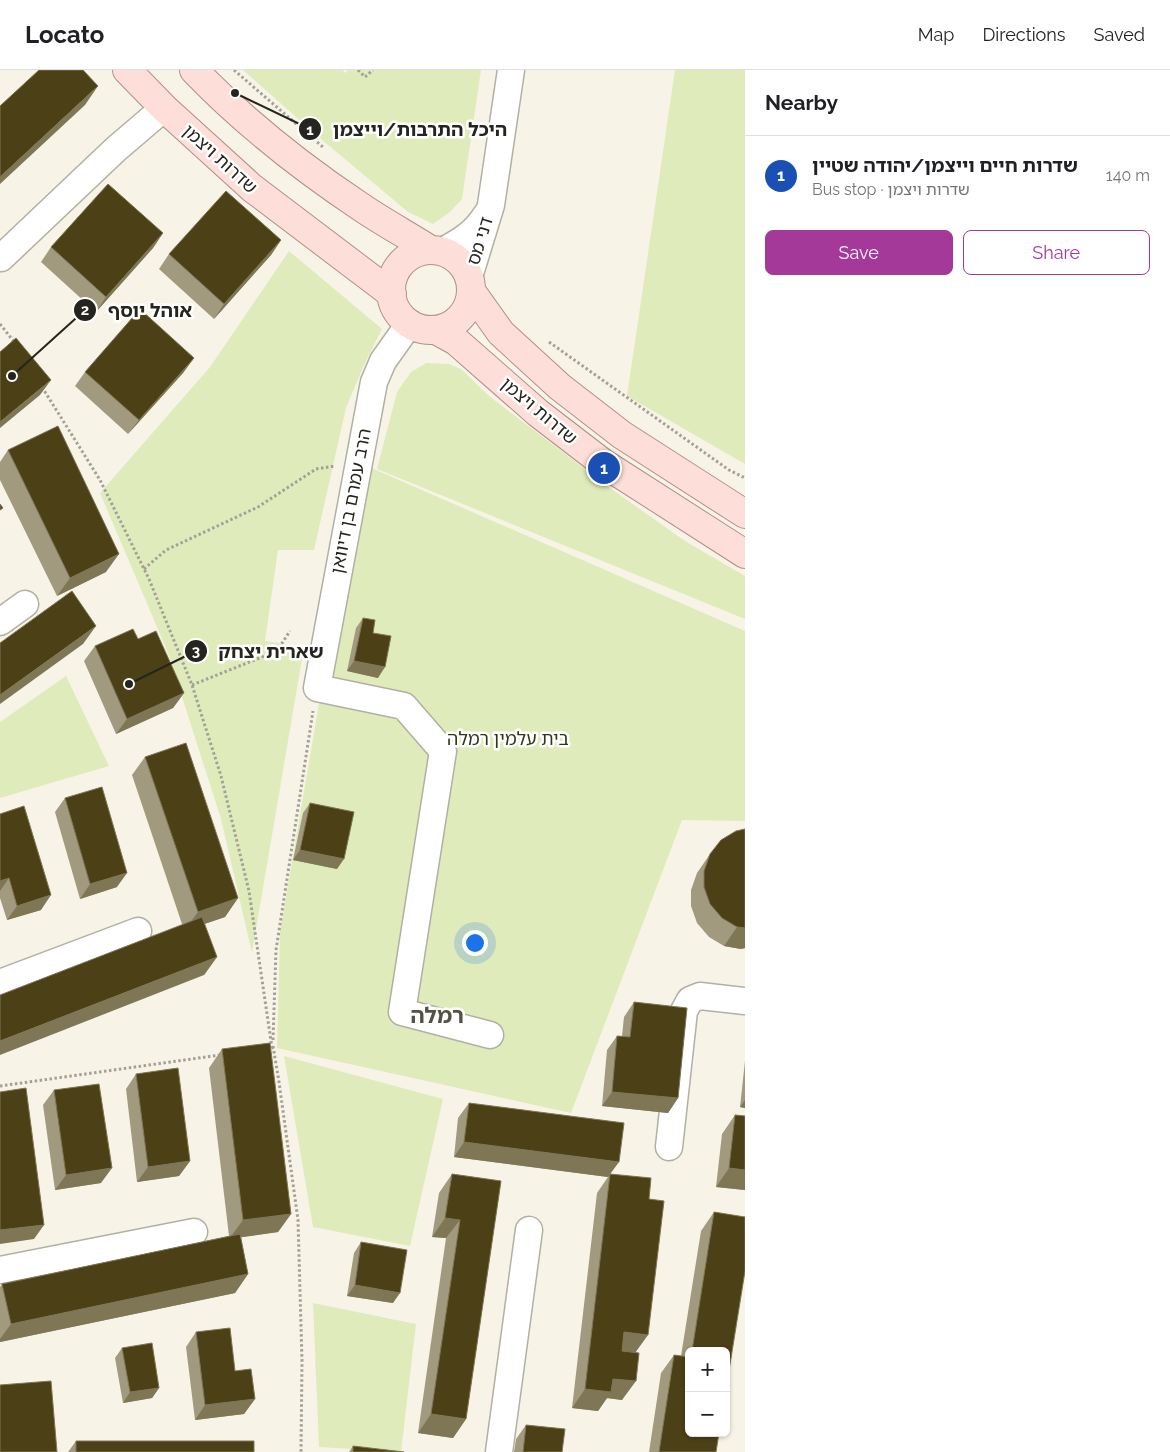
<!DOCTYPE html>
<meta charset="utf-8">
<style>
body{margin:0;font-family:Raleway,"Noto Sans Hebrew",sans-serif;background:#f2f2f2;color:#202124}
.controls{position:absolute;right:15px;bottom:15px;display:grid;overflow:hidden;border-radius:8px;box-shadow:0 1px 4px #0004}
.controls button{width:45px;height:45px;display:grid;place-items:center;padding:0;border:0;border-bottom:1px solid #e0e0e0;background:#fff;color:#202124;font:25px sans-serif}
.you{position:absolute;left:474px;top:872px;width:18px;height:18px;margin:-12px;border:4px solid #fff;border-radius:50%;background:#1a73e8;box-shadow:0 0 0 8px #1a73e833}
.badge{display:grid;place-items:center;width:32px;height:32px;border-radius:50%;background:#a43999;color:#fff;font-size:16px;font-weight:700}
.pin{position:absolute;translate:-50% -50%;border:2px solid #fff;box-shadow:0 1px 5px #0006}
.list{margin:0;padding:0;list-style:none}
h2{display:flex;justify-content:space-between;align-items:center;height:65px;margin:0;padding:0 20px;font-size:21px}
h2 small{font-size:16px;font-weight:400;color:#757577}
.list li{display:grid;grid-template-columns:32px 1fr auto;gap:15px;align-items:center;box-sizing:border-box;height:80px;padding:0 20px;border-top:1px solid #e0e0e0}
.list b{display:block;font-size:19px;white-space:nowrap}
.list p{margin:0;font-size:16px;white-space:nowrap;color:#757577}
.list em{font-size:16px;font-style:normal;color:#757577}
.actions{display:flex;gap:10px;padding:15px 20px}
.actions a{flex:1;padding:11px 0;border:1px solid #a43999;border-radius:8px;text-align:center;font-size:18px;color:#a43999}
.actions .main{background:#a43999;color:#fff}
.map{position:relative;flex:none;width:745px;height:1382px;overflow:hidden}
header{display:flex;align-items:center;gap:30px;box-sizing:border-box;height:70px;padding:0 25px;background:#fff;border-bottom:1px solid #e0e0e0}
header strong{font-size:24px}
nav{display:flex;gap:28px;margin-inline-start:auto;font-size:18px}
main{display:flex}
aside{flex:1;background:#fff}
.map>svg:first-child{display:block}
.green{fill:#e0ebbc}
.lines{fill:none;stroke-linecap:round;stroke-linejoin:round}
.minor-casing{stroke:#b2afa3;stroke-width:29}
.major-casing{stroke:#b18f88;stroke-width:30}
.path{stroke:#a3a197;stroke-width:3;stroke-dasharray:2.5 2.5;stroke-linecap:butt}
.minor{stroke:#fff;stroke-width:26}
.major{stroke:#feded9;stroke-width:28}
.wall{fill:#a19a7e}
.shaded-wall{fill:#7f7655}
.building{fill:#4b4016;stroke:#7f7655}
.labels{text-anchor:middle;stroke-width:5;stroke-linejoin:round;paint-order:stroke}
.street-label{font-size:18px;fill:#25241f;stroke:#fff}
.park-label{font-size:18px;fill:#313716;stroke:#fff}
.district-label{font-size:22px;font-weight:bold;fill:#545146;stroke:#fff}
.leader{fill:none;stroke:#25241f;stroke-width:2}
.callout-dot{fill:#25241f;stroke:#fff;stroke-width:2}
.mark-label{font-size:15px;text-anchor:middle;font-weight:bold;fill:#fff}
.callout-label{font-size:19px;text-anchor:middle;font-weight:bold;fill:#25241f;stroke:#fff;stroke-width:5;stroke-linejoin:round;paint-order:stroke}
</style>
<header>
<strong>Locato</strong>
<nav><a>Map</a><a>Directions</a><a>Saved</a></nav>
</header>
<main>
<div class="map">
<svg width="745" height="1382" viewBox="0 0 745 1382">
<rect width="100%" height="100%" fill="#f7f4e7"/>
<!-- green -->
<path class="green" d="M243 0H343L345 3 348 0H481L462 129 450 142 433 154 408 142 321 69Z
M675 0H745V394L627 326Z
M289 181 382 259 364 295 346 338 314 480H278L265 571 304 577 252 883 221 749 168 583 100 423 210 297Z
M426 293 449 294 461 299 489 326 610 418 685 471 745 506V549L377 399 397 322 411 302Z
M360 393 745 561V751L682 750 571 1043 277 978 280 862Z
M66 606 109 696 0 728V652Z
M284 986 443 1029 410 1176 313 1157Z
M313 1233 416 1254 401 1382 319 1377Z"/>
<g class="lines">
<defs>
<path id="minor" d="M443 181C461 171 475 163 486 145
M1 188 116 79 164 38
M469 207 491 135 511 0
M410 253 383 291 374 312 317 618 404 636 443 681 402 942 490 965
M0 552 25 534
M0 913 138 861
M669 1077 684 941 690 930 700 926 745 931
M0 1200 194 1162
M499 1382 529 1160"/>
<path id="major" d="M127 0 164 38 252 118 392 224
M194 0C244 52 301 97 361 137 383 152 407 165 429 179
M391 220a40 40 0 1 1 80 0a40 40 0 1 1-80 0Z
M471 221 501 263 560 317 622 365 745 444
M436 260 456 271 538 343 603 393 745 484"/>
</defs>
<!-- minor casing -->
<use href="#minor" class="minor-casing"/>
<!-- major casing -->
<use href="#major" class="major-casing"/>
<!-- path -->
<path class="path" d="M234 0 324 78
M358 0 365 7 373 0
M0 254 15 273
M549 272 729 400 745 408
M42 317 100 410 149 509 192 615 221 706 249 821 272 978H268
M144 499 166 480 258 437 316 399 335 396
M192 615 277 581 290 561
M273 970 276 880 313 641
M273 976 279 1012 298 1150 302 1291 301 1382
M0 1016 220 985"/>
<!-- minor -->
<use href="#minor" class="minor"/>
<!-- major -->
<use href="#major" class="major"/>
</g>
<!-- wall -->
<path class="wall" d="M163 163 153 178 96 242 41 192 51 177Z
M281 170 271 185 214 249 159 199 169 184Z
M194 288 183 303 128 364 75 316 85 302Z
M8 380 106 502 57 526 0 410V392Z
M363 548 373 563 378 608 347 601 356 558Z
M138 569 184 623 173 638 116 664 84 591 95 576Z
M145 687 238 828 225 847 204 854 217 887 204 905 182 854 132 705Z
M65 728 117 817 80 829 55 742Z
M310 733 337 799 293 790 303 743Z
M0 744 41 840 7 850 0 828Z
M745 759V878L741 879 724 876 709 867 697 853 691 836V820L697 803 710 784Z
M634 932 678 1028 668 1043 602 1036 607 980 617 966H622L624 947Z
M222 979 291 1144 278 1162 241 1167 248 1204 235 1223 0 1272V1217L2 1214 229 1166 209 998Z
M745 991V1038L740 1037Z
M136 1004 190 1091 179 1106 137 1112 126 1019Z
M54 1020 101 1113 55 1120 43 1035Z
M469 1033 610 1104 649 1129 636 1282 622 1330 607 1328 598 1341 572 1338 597 1123 608 1107 454 1087 458 1048Z
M735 1045 745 1046V1120L716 1117 722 1064Z
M452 1104 501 1111 466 1349 453 1368 418 1363 446 1168 432 1167 439 1123Z
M714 1142 726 1281H689V1363L716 1382H649L661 1303 674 1285 681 1286 701 1161Z
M361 1172 393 1233 347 1226 354 1183Z
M196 1262 235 1301 255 1329 244 1344 195 1350 186 1277Z
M122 1278 159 1318 152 1328 123 1333 115 1288Z
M526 1355 562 1382H514L516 1369Z
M76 1371 254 1382H68Z
M353 1376 404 1382H349Z"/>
<!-- shaded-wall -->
<path class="shaded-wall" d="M98 16 85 35 0 114V107Z
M163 163 153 178 96 242 106 227Z
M281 170 271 185 214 249 224 234Z
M194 288 183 303 128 364 139 350Z
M51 310 40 325 0 358V352Z
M119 484 106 502 57 526 70 508Z
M96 556 83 574 0 634V625Z
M354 591 385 597 378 608 347 601Z
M184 623 173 638 116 664 127 649Z
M300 780 344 789 337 799 293 790Z
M127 803 117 817 80 829 90 814Z
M9 808 0 821V811Z
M51 825 41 840 7 850 17 836Z
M238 828 225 847 184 861 198 842Z
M737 857 745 858V878L741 879 724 876Z
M217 887 204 905 0 985V971Z
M612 1022 678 1028 668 1043 602 1036Z
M745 1030V1038L740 1037Z
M464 1072 619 1092 608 1107 454 1087Z
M190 1091 179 1106 137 1112 148 1097Z
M112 1098 101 1113 55 1120 66 1105Z
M729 1098 745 1100V1120L716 1117Z
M291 1144 278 1162 229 1169 243 1150Z
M445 1148 460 1150 446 1168 432 1167Z
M44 1155 34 1169 0 1174V1160Z
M248 1204 235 1223 0 1272V1269L11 1254Z
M355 1215 400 1223 393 1233 347 1226Z
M624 1262 648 1265 635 1283 611 1280Z
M613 1309 636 1311 622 1330 607 1328 598 1341 572 1338 585 1319Z
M159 1318 152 1328 123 1333 130 1322Z
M255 1329 244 1344 195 1350 205 1335Z
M431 1344 466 1349 453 1368 418 1363Z"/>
<!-- building -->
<path class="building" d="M39 0H83L98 16 0 107V36Z
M108 114 163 163 106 227 51 177Z
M226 121 281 170 224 234 169 184Z
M140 239 194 288 139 350 85 302Z
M16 268 51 310 0 352V282Z
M58 356 119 484 70 508 8 380Z
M0 434 3 438 0 440Z
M72 521 96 556 0 625V573Z
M363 548 375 550 373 563 391 566 385 597 354 591Z
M133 559 138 569 156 561 184 623 127 649 95 576Z
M186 673 238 828 198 842 145 687Z
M102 717 127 803 90 814 65 728Z
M310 733 354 742 344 789 300 780Z
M24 736 51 825 17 836 9 808 0 811V744Z
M745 759V858L737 857 722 848 710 834 704 817V801L710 784 721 770 736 761Z
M202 847 217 887 0 971V925Z
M634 932 687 938 678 1028 612 1022 617 966 630 967Z
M270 973 291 1144 243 1150 222 979Z
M178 998 190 1091 148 1097 136 1004Z
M99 1014 112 1098 66 1105 54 1020Z
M26 1018 44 1155 0 1160V1022Z
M469 1033 624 1053 619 1092 464 1072Z
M735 1045 745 1046V1100L729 1098Z
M452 1104 501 1111 466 1349 431 1344 460 1150 445 1148Z
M610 1104 651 1108 649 1129 664 1131 648 1265 624 1262 622 1281 639 1283 636 1311 613 1309 611 1322 585 1319Z
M714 1142 745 1147V1201L726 1319V1281H692Z
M240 1164 248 1204 11 1254 2 1214Z
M361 1172 407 1180 400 1223 355 1215Z
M230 1258 235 1301 251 1299 255 1329 205 1335 196 1262Z
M152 1273 159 1318 130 1322 122 1278Z
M674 1285 689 1287V1363H719L716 1382H659Z
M51 1311 57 1382H0V1315Z
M526 1355 565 1359 562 1382H523Z
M76 1371H254V1382H76Z
M353 1376 404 1382H353Z"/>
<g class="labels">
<!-- street labels -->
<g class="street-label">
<text transform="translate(220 89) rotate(42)" y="6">שדרות ויצמן</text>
<text transform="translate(480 171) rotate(-73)" y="6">דני מס</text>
<text transform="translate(539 341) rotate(40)" y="6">שדרות ויצמן</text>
<text transform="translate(351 431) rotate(-79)" y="6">הרב עמרם בן דיוואן</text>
</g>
<!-- park labels -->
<g class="park-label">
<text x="508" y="675">בית עלמין רמלה</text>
</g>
<!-- district labels -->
<g class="district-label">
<text x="437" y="953">רמלה</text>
</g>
</g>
<!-- callouts -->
<path class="leader" d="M235 23L310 59M12 306L85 240M129 614L196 581"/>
<g class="callout-dot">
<circle cx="235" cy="23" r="5"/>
<circle cx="12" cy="306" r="5"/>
<circle cx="129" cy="614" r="5"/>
<circle cx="310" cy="59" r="12"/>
<circle cx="85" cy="240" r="12"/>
<circle cx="196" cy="581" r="12"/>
</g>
<g class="mark-label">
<text x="310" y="65">1</text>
<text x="85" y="245">2</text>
<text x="196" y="586">3</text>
</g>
<g class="callout-label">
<text x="420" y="66">היכל התרבות/וייצמן</text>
<text x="150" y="247">אוהל יוסף</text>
<text x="271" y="588">שארית יצחק</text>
</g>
</svg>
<div class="controls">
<button>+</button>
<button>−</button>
</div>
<div class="you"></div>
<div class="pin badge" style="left:604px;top:398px;background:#1a4fb4">1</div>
</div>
<aside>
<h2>Nearby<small></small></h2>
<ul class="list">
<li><span class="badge" style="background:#1a4fb4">1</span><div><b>שדרות חיים וייצמן/יהודה שטיין</b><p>Bus stop · שדרות ויצמן</p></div><em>140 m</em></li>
</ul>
<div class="actions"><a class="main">Save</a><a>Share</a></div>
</aside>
</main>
